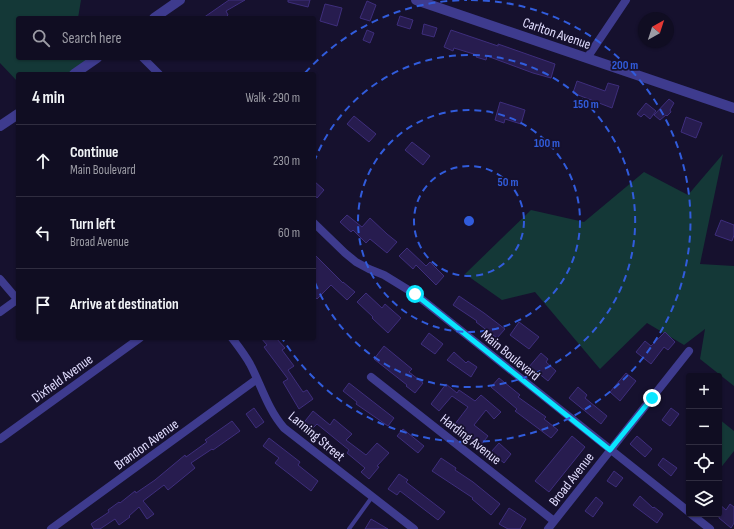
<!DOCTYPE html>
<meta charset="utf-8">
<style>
body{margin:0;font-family:"Sofia Sans Condensed",sans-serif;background:#1e1b2f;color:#f1f3f6}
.controls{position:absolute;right:12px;bottom:12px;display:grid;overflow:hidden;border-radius:4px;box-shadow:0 1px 3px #0004}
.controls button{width:36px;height:36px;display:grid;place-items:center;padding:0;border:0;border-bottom:1px solid #302d40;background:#100d22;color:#f1f3f6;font:20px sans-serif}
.compass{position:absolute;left:638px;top:12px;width:36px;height:36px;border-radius:50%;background:#100d22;box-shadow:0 1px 3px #0004;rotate:39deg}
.stop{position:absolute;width:12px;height:12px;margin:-9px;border:3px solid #0ae5ff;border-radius:50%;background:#fff}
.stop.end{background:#0ae5ff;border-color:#fff;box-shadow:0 1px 4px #0008}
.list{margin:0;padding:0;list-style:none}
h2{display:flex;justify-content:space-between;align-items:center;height:52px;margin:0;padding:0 16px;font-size:17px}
h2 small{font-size:13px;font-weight:400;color:#9c9ca5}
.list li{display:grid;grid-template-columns:26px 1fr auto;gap:12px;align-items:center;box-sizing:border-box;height:72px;padding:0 16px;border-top:1px solid #302d40}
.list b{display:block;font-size:15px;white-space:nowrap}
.list p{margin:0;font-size:13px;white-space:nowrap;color:#9c9ca5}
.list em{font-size:13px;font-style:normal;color:#9c9ca5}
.icon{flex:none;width:22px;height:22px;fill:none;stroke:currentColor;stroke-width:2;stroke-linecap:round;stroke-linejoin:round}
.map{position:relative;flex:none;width:734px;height:529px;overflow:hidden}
.search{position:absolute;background:#100d22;box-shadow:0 1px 3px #0004;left:16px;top:16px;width:300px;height:44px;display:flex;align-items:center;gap:10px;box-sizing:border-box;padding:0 14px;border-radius:4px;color:#9c9ca5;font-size:15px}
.panel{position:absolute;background:#100d22;box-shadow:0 1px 3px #0004;left:16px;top:72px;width:300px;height:268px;border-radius:4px}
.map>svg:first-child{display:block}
.green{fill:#143837}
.building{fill:#271c4f;stroke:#3e2e7c}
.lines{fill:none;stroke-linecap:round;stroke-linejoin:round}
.service{stroke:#3e3b8e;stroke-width:4}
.minor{stroke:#3e3b8e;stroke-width:8}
.tertiary{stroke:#3e3b8e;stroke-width:10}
.route{stroke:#0ae5ff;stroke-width:5}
.ring{fill:none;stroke:#315cdc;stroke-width:2;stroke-dasharray:7 5}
.labels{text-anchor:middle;stroke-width:3.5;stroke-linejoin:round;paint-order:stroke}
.street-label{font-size:14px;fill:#e2deff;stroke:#16112e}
.centre{fill:#315cdc;stroke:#16112e;stroke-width:2}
.ring-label{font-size:12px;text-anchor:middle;font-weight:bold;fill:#315cdc;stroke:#16112e;stroke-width:3.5;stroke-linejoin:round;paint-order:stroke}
</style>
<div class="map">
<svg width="734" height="529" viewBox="0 0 734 529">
<rect width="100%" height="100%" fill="#16112e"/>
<!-- green -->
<path class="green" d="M0 0H81L78 18H18V58H93L68 74H18V82L0 63Z
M723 154 700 264 734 266V386L700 359 705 329 684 345 647 323 600 369 535 292 502 300 465 274 531 210 584 222 644 172 688 195Z
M719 419 734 431V451L719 470Z"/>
<!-- building -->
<path class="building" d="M229 0H245L226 11 228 15 225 18H203Z
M288 0H310L308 7 288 2Z
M367 1 376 5 370 21 360 18Z
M325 4 342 8 337 26 320 21Z
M400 16 413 20 410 29 397 25Z
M424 24 437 28 434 37 422 34Z
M367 30 374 33 370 43 363 40Z
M451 30 498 46V44L555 64 551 78 533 73 487 56 486 60 476 57 477 55 454 48 453 51 444 47Z
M577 81 605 91 608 83 619 86 612 108 573 93Z
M669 99 674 103 670 110 671 112 667 116 666 115 660 120 654 115Z
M500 102 525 110 521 124 505 119 504 123 495 120Z
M646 103 656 111 650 119 644 114 641 117 637 114Z
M354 116 376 134 369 142 347 124Z
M686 117 702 123 696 138 681 132Z
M412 142 430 156 423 165 405 150Z
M314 181 324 190 317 198 314 194Z
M347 215 362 227 370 218 387 234 397 242 387 253 370 239 366 243 353 230 351 232 340 222Z
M721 220 734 225V235L732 241 715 235Z
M407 248 426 266 430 262 444 276 436 285 416 265 413 269 399 256Z
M314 254 343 283V282L355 292 347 300 331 285 317 299 314 296Z
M366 293 382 308 385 304 401 318 388 333 372 318 373 317 357 302Z
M459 296 484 313 505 329 497 338 476 322 477 321 453 305Z
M519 322 539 337 529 349 510 335Z
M665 332 675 342 668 350 664 347 651 364 636 352 645 341 651 346Z
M429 333 443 344 435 354 421 344Z
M261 338H276L285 348 282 350 294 366 288 370 303 392 307 390 313 399 299 409 283 382 288 379 264 347 267 345Z
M384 346 412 369 409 372 423 383 415 393 406 386 407 385 374 359Z
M454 352 466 363 468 361 477 367 471 377 447 360Z
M541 353 548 359 546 362 556 371 548 381 537 372 536 374 528 368Z
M626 373 636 381 620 401 610 392Z
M499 378 520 395 518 397 546 417 544 419 558 430 551 438 515 411 517 409 491 387Z
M349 383 394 418 388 426 356 404 357 402 343 391Z
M446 384 457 393 459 390 475 401 481 395 501 412 494 419 486 410 474 425 488 436 481 445 455 424 468 407 452 396 439 411 431 404Z
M578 387 587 395 585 398 607 416 601 424 569 398Z
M254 408 264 422 256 428 246 414Z
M671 408 679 414 670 426 662 420Z
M313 411 330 425 334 419 352 434 346 440 366 455 377 443 389 453 377 466 379 467 369 479 361 472 365 468 347 453 349 450 317 424 310 431 302 425Z
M232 421 240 431 213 450 212 449 191 463 195 468 168 490 164 485 143 501 154 514 147 519 139 507 129 516 130 517 119 525 115 519 100 529H94L91 524 109 512 108 510 119 502 120 503 135 491 136 493 155 480 185 455 186 457 207 442 205 440Z
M403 429 424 446 418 453 397 436Z
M572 436 585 447 549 492 535 481Z
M637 436 652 449 645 457 630 444Z
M269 438 300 462 298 465 318 481 311 491 275 463 279 458 263 446Z
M499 443 511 454 504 463 491 452Z
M441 458 456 468 455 470 473 482 500 504 491 515 472 499 473 498 432 471Z
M663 458 677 468 671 476 658 465Z
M614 471 623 478 616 487 607 481Z
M399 474 408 480 406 482 445 512 438 520 400 491 397 495 388 489Z
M640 496 653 508 654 507 663 514 657 523 633 505Z
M596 497 603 503 593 517 585 511Z
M719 504 726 510 730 504 734 507V523L731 528 719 518Z
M509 508 526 519 520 529H508L499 524Z
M371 519 388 529H365Z"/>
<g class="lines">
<!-- service -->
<path class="service" d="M349 529 372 497"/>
<!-- minor -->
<path class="minor" d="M143 58 159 74
M587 58 626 0
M314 223 345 253 356 262 369 269 384 275 415 294 689 512
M0 279 17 299
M0 312 18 299
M232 338C238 346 245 355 250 364 261 385 268 410 284 428L414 529
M371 377 554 521
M0 439 140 338
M691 514 710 529
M51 529 257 379
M548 529 689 351"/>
<!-- tertiary -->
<path class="tertiary" d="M416 0 734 108
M154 18 180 0
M74 74 97 58
M0 126 18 114"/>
</g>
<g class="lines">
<!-- route -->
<path class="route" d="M415 294 610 450 652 398"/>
</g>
<!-- distance rings -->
<g class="ring">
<circle cx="469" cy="221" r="55"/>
<circle cx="469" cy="221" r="111"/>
<path d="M314 162A166 166 0 1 1 314 280"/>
<path d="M305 73A221 221 0 0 1 467 0M471 0A221 221 0 1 1 282 338"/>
</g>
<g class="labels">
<!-- street labels -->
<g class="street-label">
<text transform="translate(557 33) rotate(19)" y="5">Carlton Avenue</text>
<text transform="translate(511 355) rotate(39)" y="5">Main Boulevard</text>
<text transform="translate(62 378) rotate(-36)" y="5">Dixfield Avenue</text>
<text transform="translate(317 436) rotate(40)" y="5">Lanning Street</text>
<text transform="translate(471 439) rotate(38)" y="5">Harding Avenue</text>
<text transform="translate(146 444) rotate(-36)" y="5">Brandon Avenue</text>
<text transform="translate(571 479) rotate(-52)" y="5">Broad Avenue</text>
</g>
</g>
<circle cx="469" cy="221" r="6" class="centre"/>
<g class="ring-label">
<text x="625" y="69">200 m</text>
<text x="586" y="108">150 m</text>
<text x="547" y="147">100 m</text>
<text x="508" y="186">50 m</text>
</g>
</svg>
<div class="controls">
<button>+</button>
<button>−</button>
<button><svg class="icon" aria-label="locate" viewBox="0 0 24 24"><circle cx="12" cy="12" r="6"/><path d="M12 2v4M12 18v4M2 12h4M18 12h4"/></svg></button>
<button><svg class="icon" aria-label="layers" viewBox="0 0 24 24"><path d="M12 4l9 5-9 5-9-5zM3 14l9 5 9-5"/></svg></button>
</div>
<svg class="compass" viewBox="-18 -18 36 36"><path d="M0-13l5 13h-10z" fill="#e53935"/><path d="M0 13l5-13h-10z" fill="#9c9ca5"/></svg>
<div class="stop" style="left:415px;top:294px"></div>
<div class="stop end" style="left:652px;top:398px"></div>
<div class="search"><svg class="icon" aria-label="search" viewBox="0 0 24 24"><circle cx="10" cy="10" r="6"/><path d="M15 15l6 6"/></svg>Search here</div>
<section class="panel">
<h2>4 min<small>Walk · 290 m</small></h2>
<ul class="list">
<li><svg class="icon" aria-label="ahead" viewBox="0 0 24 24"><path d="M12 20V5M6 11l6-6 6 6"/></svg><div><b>Continue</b><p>Main Boulevard</p></div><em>230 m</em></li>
<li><svg class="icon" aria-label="left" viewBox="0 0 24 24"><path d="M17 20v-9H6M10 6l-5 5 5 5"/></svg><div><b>Turn left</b><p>Broad Avenue</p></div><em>60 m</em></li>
<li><svg class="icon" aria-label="arrive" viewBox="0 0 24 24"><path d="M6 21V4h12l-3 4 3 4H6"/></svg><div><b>Arrive at destination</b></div></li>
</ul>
</section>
</div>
